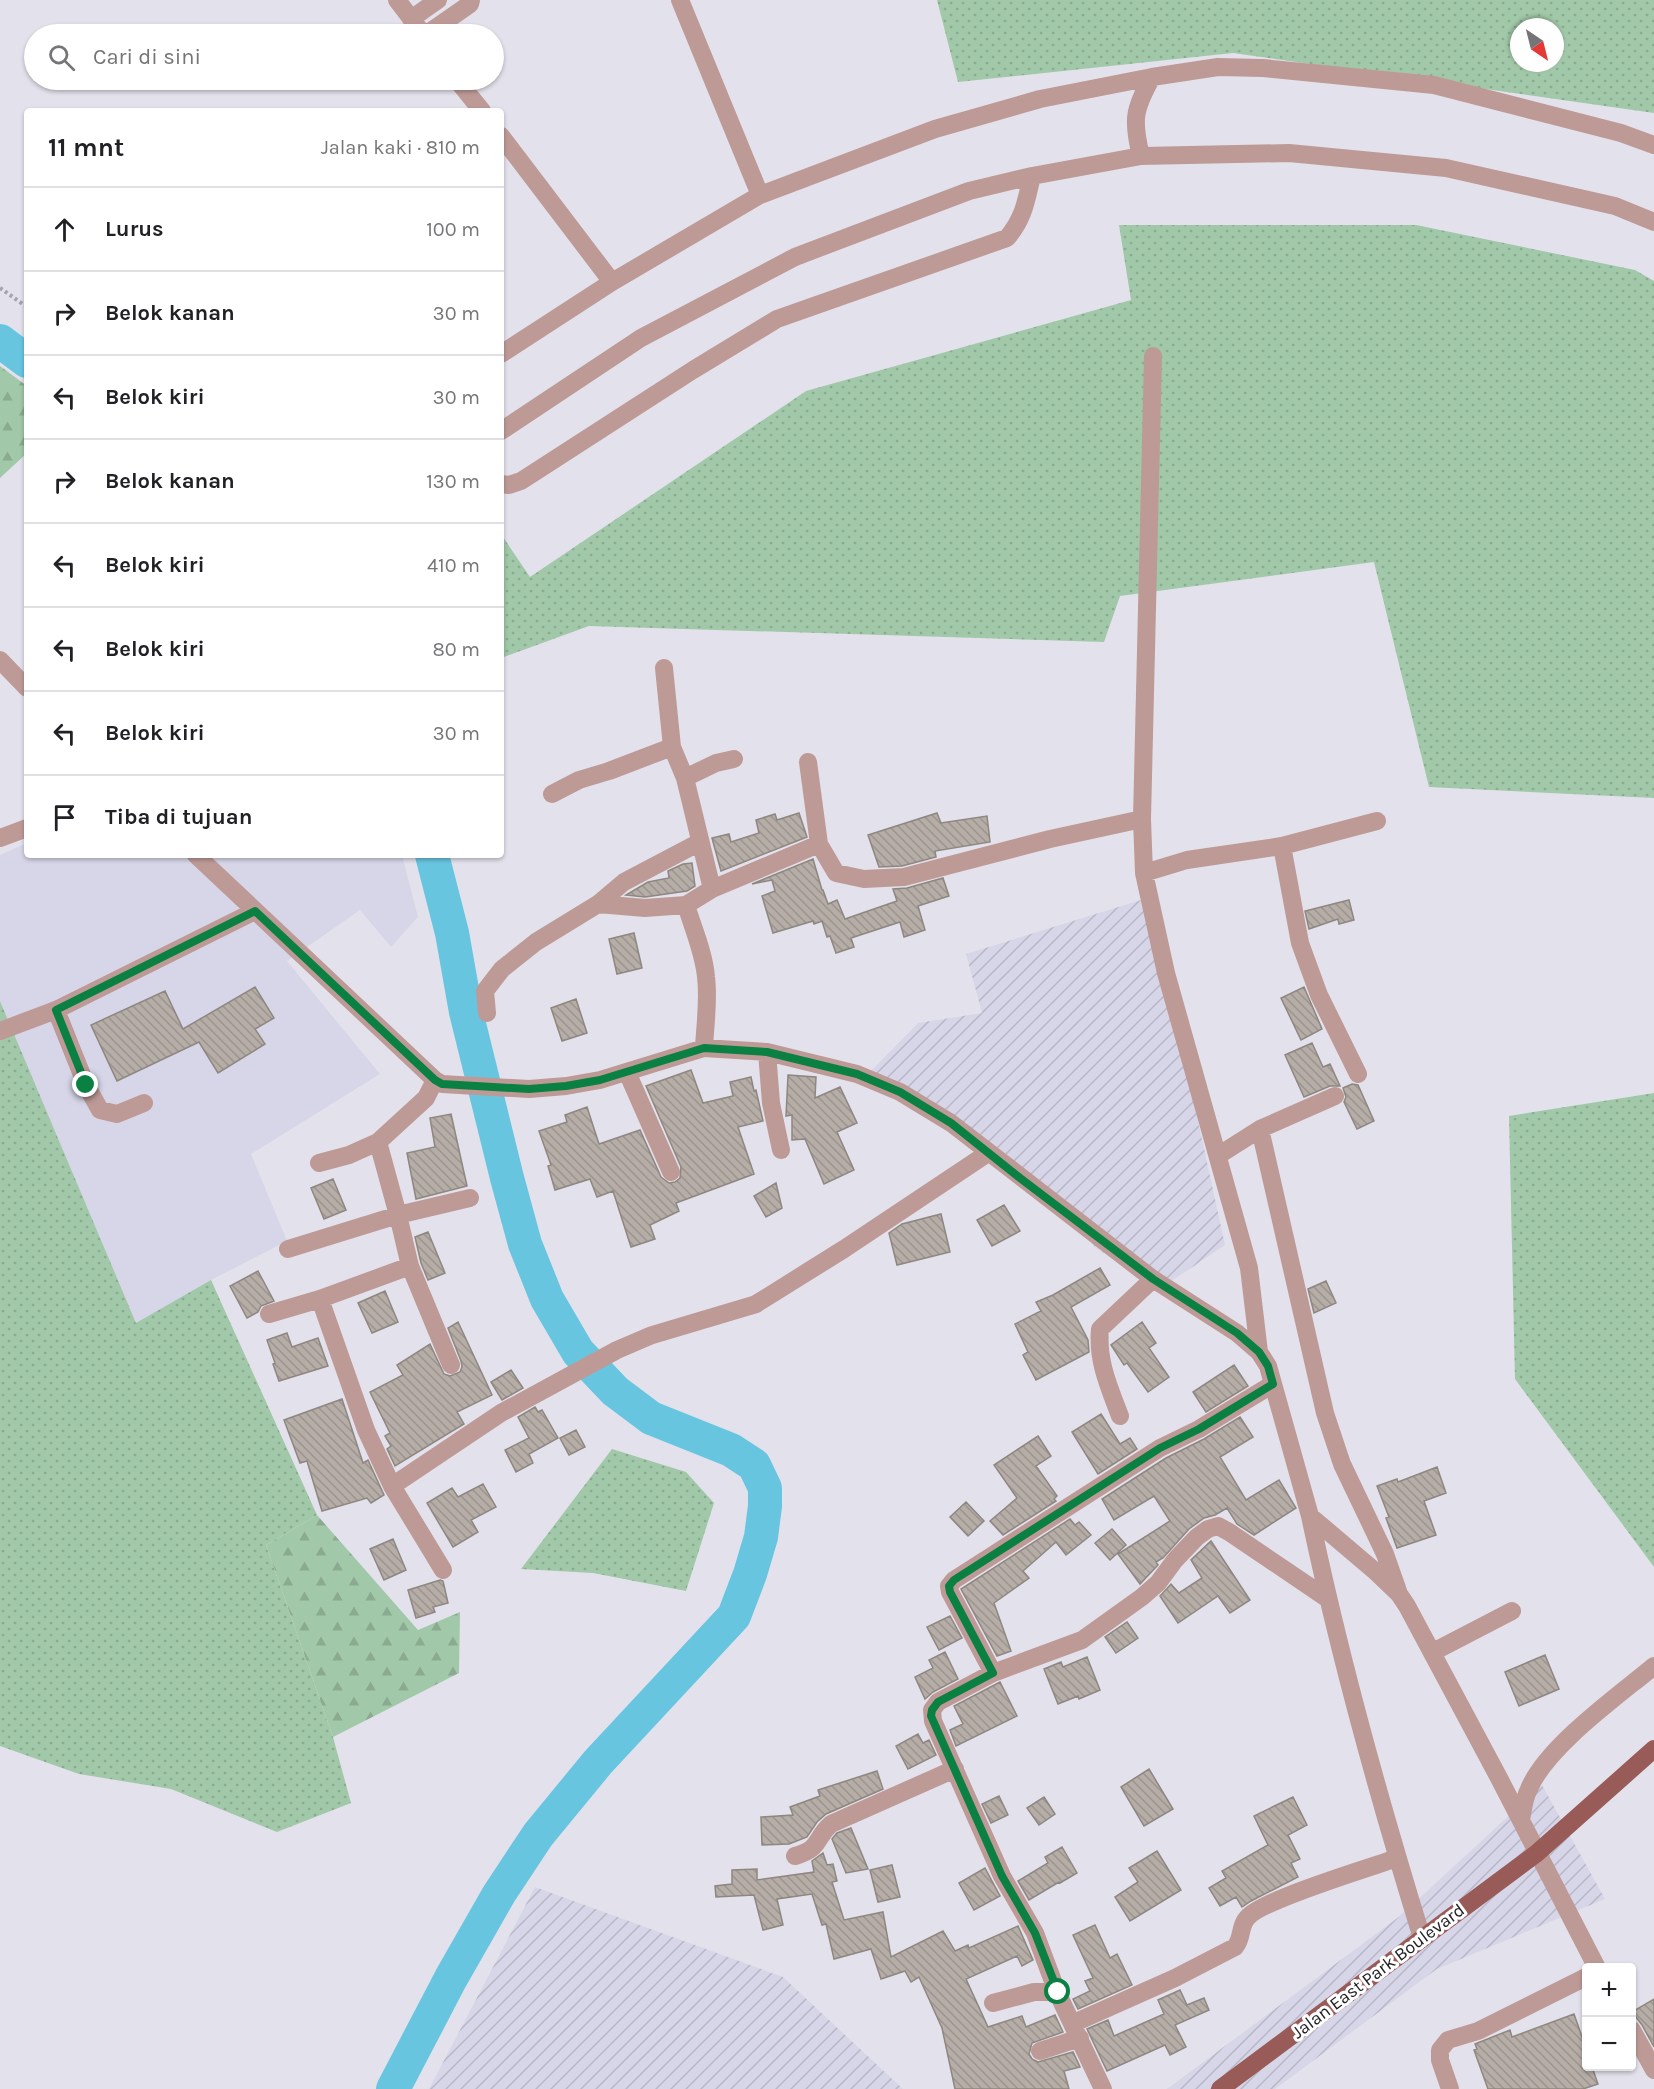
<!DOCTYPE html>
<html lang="id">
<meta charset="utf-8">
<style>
body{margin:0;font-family:Karla,sans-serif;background:#f6f6f6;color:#202124}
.controls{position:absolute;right:18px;bottom:18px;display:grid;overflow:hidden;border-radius:6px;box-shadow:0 2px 4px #0004}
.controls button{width:54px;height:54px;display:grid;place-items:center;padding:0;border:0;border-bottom:2px solid #e0e0e0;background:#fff;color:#202124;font:30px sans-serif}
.compass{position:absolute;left:1510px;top:18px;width:54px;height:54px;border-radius:50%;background:#fff;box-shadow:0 2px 4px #0004;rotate:145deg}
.stop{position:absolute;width:18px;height:18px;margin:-14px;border:4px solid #0b8043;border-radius:50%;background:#fff}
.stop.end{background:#0b8043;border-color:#fff;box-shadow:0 2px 6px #0008}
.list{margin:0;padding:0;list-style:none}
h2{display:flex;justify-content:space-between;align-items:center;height:78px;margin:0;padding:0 24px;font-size:26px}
h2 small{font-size:20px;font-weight:400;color:#757577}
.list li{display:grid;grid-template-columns:39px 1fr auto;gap:18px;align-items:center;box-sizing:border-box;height:84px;padding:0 24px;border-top:2px solid #e0e0e0}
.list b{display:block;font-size:22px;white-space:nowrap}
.list em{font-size:20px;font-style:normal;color:#757577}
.icon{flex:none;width:33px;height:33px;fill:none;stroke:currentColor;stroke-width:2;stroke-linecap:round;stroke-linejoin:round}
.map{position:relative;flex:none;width:1654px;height:2089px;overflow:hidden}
.search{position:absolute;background:#fff;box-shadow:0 2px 4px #0004;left:24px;top:24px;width:480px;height:66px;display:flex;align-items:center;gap:15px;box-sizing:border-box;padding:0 21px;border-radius:33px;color:#757577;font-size:22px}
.panel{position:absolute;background:#fff;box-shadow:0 2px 4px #0004;left:24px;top:108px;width:480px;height:750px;border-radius:6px}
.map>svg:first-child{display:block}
.built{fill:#d7d6e8}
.industrial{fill:url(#industrial-furrows)}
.grass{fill:url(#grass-dots);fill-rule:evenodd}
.forest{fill:url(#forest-firs)}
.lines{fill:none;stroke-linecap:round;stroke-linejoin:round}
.river{stroke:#68c5e0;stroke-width:34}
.building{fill:url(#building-back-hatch);stroke:#8e8680;stroke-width:1.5}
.path{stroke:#a4a4ac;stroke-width:4;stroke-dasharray:3 3;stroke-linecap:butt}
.minor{stroke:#be9a97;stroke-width:18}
.major{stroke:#985b58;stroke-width:18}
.route{stroke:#0b8043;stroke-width:8}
.labels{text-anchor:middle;stroke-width:6;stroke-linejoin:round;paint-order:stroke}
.street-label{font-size:18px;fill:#1e1e22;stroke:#fff}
</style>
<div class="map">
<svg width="1654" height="2089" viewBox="0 0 1654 2089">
<defs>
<pattern id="industrial-furrows" width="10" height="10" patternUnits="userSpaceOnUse" patternTransform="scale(1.5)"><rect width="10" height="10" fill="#d7d6e8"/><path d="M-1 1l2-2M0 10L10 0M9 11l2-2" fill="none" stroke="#b8b7c7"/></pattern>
<pattern id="grass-dots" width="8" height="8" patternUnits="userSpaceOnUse" patternTransform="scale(1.5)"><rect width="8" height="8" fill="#a1c8a8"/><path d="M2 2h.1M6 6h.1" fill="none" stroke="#8aab90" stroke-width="1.8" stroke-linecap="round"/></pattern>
<pattern id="forest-firs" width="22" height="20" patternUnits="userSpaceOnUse" patternTransform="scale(1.5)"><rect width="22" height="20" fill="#a1c8a8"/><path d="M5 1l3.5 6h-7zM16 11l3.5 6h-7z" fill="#8aab90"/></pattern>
<pattern id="building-back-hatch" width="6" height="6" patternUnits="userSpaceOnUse" patternTransform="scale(1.5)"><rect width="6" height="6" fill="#b5ada6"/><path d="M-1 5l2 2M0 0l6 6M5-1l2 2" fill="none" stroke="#9b948f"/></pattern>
</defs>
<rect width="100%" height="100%" fill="#e3e2ec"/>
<!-- built -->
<path class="built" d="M27 843V855H402L418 917 391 947 360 910 287 961 380 1074 251 1154 287 1241 211 1280 136 1324 0 1001V855Z"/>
<!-- industrial -->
<path class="industrial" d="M1141 900 1188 1075 1225 1245 1160 1289 1097 1249 1012 1164 871 1071 918 1023 982 1013 966 954Z
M1542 1785 1605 1899 1437 1969 1275 2089H1167L1400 1916Z
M535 1887 783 1977 903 2089H429Z"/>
<!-- grass -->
<path class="grass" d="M937 0H1654V113L1233 53 958 82ZM1519 27H1555V63H1519Z
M1119 225H1416L1635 270 1654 281V798L1429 787 1374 562 1120 596 1104 642 589 626 501 658V534L530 577 806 391 1131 300Z
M0 1001 136 1323 211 1280 317 1515 266 1545 333 1737 351 1803 277 1832 171 1789 79 1774 0 1746Z
M1654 1093V1567L1515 1379 1509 1116Z
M612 1449 686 1472 714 1503 686 1591 593 1573 521 1569Z"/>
<!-- forest -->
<path class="forest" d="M0 366 27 386V453L0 478Z
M317 1515 418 1630 460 1612 459 1673 333 1737 266 1545Z"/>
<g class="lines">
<!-- river -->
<path class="river" d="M0 341 27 361
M393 2089 451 1978 499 1894 538 1835 598 1762 734 1616 750 1574 761 1537 765 1506V1488L754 1465 731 1450 651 1418 615 1391 578 1352 547 1299 525 1244 507 1178 466 1012 452 933 432 855"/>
</g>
<!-- building -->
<path class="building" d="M799 813 807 837 721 871 712 838 729 834 731 842 759 833 756 820 775 814 777 820Z
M937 813 941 823 987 816 990 842 935 851 936 857 902 866 879 867 868 835Z
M813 859 822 890H823L828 904 837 900 845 919 897 901 893 889 907 888 943 878 949 896 918 906 925 930 904 937 900 922 851 938 854 947 836 953 830 936 827 937 822 921 814 924 813 921 773 933 762 896 775 891 772 880 752 884Z
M692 863 695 886 687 891 645 897 626 895 648 882 669 878 668 871 683 864Z
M1349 900 1354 920 1339 924 1338 919 1309 929 1305 911Z
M634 933 642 968 617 974 609 939Z
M255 987 274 1018 255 1029 265 1044 218 1073 199 1042 117 1081 91 1025 165 991 183 1029Z
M1304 987 1322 1029 1301 1040 1281 998Z
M576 999 587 1033 562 1041 551 1008Z
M1312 1043 1323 1067 1330 1064 1340 1086H1330L1304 1097 1285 1055Z
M691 1070 703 1103 733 1096 730 1082 751 1077 754 1091 756 1090 763 1121 738 1127 754 1174 676 1203 679 1211 650 1225 655 1239 631 1247 613 1191 597 1197 590 1179 555 1190 548 1166 551 1165 539 1131 567 1122 565 1115 587 1107 599 1144 640 1130 661 1177 669 1183 675 1182 680 1178 681 1167 646 1086Z
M788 1075 816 1077 815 1098 840 1087 857 1123 837 1132 854 1170 824 1184 805 1139 792 1140V1115L786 1116Z
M1352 1084 1358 1085 1374 1121 1357 1129 1344 1102 1346 1097 1343 1088Z
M451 1114 467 1186 416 1199 407 1153 435 1147 430 1118Z
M333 1179 346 1210 324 1219 311 1188Z
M776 1183 782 1208 766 1217 754 1196Z
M1004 1205 1020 1231 992 1246 977 1220Z
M941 1214 950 1252 897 1265 889 1233 902 1224Z
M428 1232 445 1273 428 1280 421 1263 415 1237Z
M1100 1268 1110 1285 1071 1307 1088 1340 1089 1352 1036 1380 1023 1355 1028 1352 1015 1324 1041 1311 1036 1302 1053 1295Z
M258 1271 274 1301 261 1306 258 1312 247 1318 230 1286Z
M1326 1281 1336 1303 1314 1313 1308 1289Z
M385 1291 398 1322 372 1333 358 1303Z
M458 1322 492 1395 457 1412 464 1424 395 1466 387 1449 391 1446 385 1436 390 1433 370 1392 403 1375 397 1365 430 1344 444 1374 450 1376 460 1372 462 1367 461 1361 448 1328Z
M1142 1322 1156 1343 1149 1348 1169 1377 1148 1392 1127 1363 1124 1365 1111 1345Z
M287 1333 292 1347 318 1338 328 1366 279 1381 273 1364 275 1363 267 1340Z
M1234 1365 1248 1386 1206 1412 1193 1392Z
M511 1370 523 1388 502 1400 491 1382Z
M342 1399 363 1463 368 1460 384 1495 371 1503 367 1498 322 1511 307 1461 300 1463 284 1420Z
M535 1407 538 1412 542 1410 558 1438 529 1454 533 1463 516 1472 505 1450 529 1438 518 1417Z
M1101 1414 1120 1444 1130 1438 1137 1449 1098 1474 1072 1432Z
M1240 1417 1253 1437 1220 1457 1246 1500 1279 1480 1296 1508 1254 1535 1237 1524 1227 1508 1215 1515 1204 1518 1189 1529 1163 1558 1156 1562 1158 1565 1140 1584 1118 1554 1170 1521 1154 1496 1114 1520 1102 1499 1166 1458 1204 1439Z
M576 1430 585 1447 569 1455 560 1438Z
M1038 1436 1051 1456 1036 1466 1057 1496 1054 1499 1056 1501 1003 1535 990 1521 1017 1498 994 1465Z
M1437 1467 1446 1493 1424 1501 1436 1535 1397 1548 1386 1518 1389 1517 1377 1486 1397 1479 1398 1482Z
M483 1484 496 1507 471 1520 478 1532 453 1547 427 1503 452 1488 458 1497Z
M966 1502 984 1521 968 1536 950 1517Z
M1070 1519 1075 1525 1079 1522 1091 1535 1066 1555 1056 1542 1023 1571 1029 1578 994 1603 1011 1651 997 1656 961 1589Z
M1112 1529 1126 1545 1110 1560 1095 1543Z
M393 1539 406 1570 384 1580 370 1549Z
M1211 1541 1250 1600 1230 1613 1218 1596 1178 1623 1160 1596 1171 1584 1179 1593 1202 1578 1191 1560Z
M440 1580 443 1581 448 1603 433 1607 435 1612 416 1618 408 1590Z
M950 1616 962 1638 939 1650 927 1627Z
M1127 1622 1138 1638 1116 1653 1105 1637Z
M945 1652 958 1679 933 1692 925 1699 915 1677 933 1668 929 1660Z
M1545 1655 1559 1689 1519 1706 1505 1672Z
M1087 1657 1100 1690 1079 1699 1078 1696 1058 1704 1044 1669 1061 1662 1063 1667Z
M1000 1682 1017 1716 956 1746 950 1730 963 1724 954 1706Z
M918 1734 923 1743 929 1740 936 1755 908 1769 896 1746Z
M1149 1769 1173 1809 1144 1826 1121 1787Z
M877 1771 883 1789 826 1814 817 1822 807 1837 789 1844 762 1845 761 1817 793 1815 790 1807 820 1796 818 1790Z
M999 1796 1008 1815 991 1823 982 1804Z
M1044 1797 1055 1814 1039 1825 1027 1808Z
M1293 1797 1307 1825 1288 1835 1300 1859 1291 1863 1298 1877 1251 1901 1242 1907 1236 1897 1220 1906 1209 1888 1226 1878 1222 1871 1268 1845 1254 1816Z
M851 1828 868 1869 846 1873 832 1839 837 1833Z
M1062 1847 1077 1873 1060 1883 1059 1882 1029 1900 1018 1881 1048 1863 1045 1857Z
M1157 1851 1181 1890 1130 1921 1115 1897 1138 1882 1129 1868Z
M823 1853 827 1865 833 1864 837 1881 832 1882 844 1920 883 1912 891 1957 943 1931 955 1951 968 1945 969 1948 1018 1926 1033 1960 1022 1966 1017 1956 966 1979 988 2027 1022 2016 1026 2027 1055 2015 1063 2032 1032 2043 1029 2054 1032 2059 1038 2062 1073 2052 1080 2067 1064 2071 1069 2089H955L942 2028 919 1977 911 1982 905 1971 881 1979 871 1949 834 1959 826 1924 822 1925 812 1894 777 1899 783 1925 763 1930 754 1895 716 1897 715 1886 732 1884V1870L757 1869V1880L814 1872 812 1861Z
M892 1865 900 1897 878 1902 870 1870Z
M985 1868 1000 1896 974 1910 959 1883Z
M1095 1925 1110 1958 1117 1954 1132 1985 1078 2009 1073 1999 1090 1991 1085 1981 1093 1978 1073 1935Z
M1180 1990 1187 2005 1204 1998 1209 2010 1175 2025 1186 2047 1170 2055 1165 2045 1107 2071 1087 2029 1108 2020 1114 2036 1164 2014 1158 2000Z
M1654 1999V2047L1642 2025 1632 2012Z
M1574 2014 1587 2051V2067H1592L1598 2084 1583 2089H1488L1474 2050 1477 2049 1475 2044 1510 2030 1512 2037Z"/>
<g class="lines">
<!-- path -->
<path class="path" d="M0 288 27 307"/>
<!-- minor -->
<path class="minor" d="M397 0 423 34
M680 0 760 195
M411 19 438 0
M427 34 470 4 471 0
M457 80 482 111
M501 136 612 282
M1141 156C1132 120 1134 109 1152 77
M501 354 612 282 760 195 935 129 1040 99 1152 77 1218 67 1263 68 1434 85 1621 133 1654 145
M1153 356 1142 819 1144 873 1166 973 1249 1268 1259 1352
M501 431 641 338 795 257 969 191 1032 176 1141 156 1289 153 1446 168 1615 206 1654 222
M501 484 509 485 521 481 693 370 777 319 1007 238C1024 218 1026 201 1032 176
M0 660 27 688
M664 668 672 747 685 778 712 889
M808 762 819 844 836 873 864 879 904 877 1050 839 1142 819
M685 778 716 763 734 759
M552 794 579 780 609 771 672 747
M0 838 27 828
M1282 846 1300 943 1319 995 1358 1074
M196 855 435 1080 442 1084 529 1089 566 1086 600 1080 704 1048 767 1052 857 1074 900 1092 951 1123 1153 1279 1237 1333 1259 1352 1268 1366 1310 1516 1376 1572 1399 1594 1407 1606 1499 1778 1597 1968
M1144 873 1187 860 1282 846 1377 821
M598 904 624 882 700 842
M686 905C693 928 704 953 706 977 709 1001 705 1025 704 1048
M56 1010 86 1085 100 1110 117 1114 144 1103
M487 1013 485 991 502 969 536 942 598 904 645 908 686 905 712 889 819 844
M0 1031 56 1010 255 911
M767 1052 771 1103 781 1150
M627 1072 671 1172
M1260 1129 1325 1413 1342 1464 1385 1554 1398 1591
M378 1142 398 1215 410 1266 451 1365
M1219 1155 1260 1129 1335 1096
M319 1163 349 1155 378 1142 426 1098 435 1080
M288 1249 398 1215 470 1198
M320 1299 366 1430 392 1486 443 1570
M269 1314 320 1299 410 1266
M1120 1416C1109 1387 1097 1361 1100 1329L1153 1279
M392 1486 501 1413 617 1350 652 1335 756 1304 844 1249 988 1153
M1310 1516C1340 1659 1379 1799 1422 1938
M1433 1652 1512 1611
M993 1673 950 1592 949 1586 954 1580 1160 1448 1199 1429 1273 1384
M1521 1820C1523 1810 1524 1798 1529 1789 1546 1747 1618 1696 1654 1666
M795 1856C822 1848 814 1839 831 1824L955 1769
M993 2003 1034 1992H1057
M1074 2023 1175 1978 1235 1947C1243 1938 1239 1927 1247 1918 1261 1900 1369 1868 1397 1858
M1632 2030 1654 2070
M1040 2051 1080 2038
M1103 2089 1057 1992 1035 1933 1002 1876 933 1721 932 1710 938 1702 993 1673 1082 1640 1142 1597 1158 1583 1175 1560 1197 1537 1208 1529 1218 1526 1229 1532 1328 1599
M1450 2089 1440 2060V2050L1448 2040 1478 2031 1586 1977"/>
<!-- major -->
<path class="major" d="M1220 2089 1537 1853 1654 1749"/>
</g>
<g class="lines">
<!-- route -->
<path class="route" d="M86 1085 56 1010 255 911 435 1080 442 1084 529 1089 566 1086 600 1080 704 1048 767 1052 857 1074 900 1092 951 1123 1020 1178 1153 1279 1237 1333 1259 1352 1268 1366 1273 1384 1199 1429 1160 1448 954 1580 949 1586 950 1592 993 1673 938 1702 932 1710 931 1716 1002 1876 1035 1933 1058 1992"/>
</g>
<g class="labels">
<!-- street labels -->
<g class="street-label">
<text transform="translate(1378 1971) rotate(-37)" y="6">Jalan East Park Boulevard</text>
</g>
</g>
</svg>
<div class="controls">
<button>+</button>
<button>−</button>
</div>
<svg class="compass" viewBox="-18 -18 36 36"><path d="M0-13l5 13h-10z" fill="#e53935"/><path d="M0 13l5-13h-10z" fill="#757577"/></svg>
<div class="stop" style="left:1058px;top:1992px"></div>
<div class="stop end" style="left:86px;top:1085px"></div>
<div class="search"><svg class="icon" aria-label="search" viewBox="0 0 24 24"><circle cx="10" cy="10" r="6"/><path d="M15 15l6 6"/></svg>Cari di sini</div>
<section class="panel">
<h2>11 mnt<small>Jalan kaki · 810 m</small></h2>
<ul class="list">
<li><svg class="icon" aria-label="ahead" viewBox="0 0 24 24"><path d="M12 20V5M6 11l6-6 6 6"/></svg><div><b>Lurus</b></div><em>100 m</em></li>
<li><svg class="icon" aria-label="right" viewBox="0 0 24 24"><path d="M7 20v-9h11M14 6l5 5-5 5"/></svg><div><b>Belok kanan</b></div><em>30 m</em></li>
<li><svg class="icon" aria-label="left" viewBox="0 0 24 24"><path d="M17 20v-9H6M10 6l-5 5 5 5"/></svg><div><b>Belok kiri</b></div><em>30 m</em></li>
<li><svg class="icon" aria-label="right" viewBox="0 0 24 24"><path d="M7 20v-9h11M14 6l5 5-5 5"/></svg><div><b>Belok kanan</b></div><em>130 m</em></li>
<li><svg class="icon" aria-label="left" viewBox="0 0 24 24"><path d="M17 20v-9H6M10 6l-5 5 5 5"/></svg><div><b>Belok kiri</b></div><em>410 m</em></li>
<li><svg class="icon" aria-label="left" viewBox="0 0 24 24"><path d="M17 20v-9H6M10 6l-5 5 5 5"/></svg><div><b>Belok kiri</b></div><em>80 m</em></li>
<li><svg class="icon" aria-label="left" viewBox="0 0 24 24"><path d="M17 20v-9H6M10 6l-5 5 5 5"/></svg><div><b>Belok kiri</b></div><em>30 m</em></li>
<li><svg class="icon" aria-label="arrive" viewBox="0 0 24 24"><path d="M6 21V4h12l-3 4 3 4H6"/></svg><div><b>Tiba di tujuan</b></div></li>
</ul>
</section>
</div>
